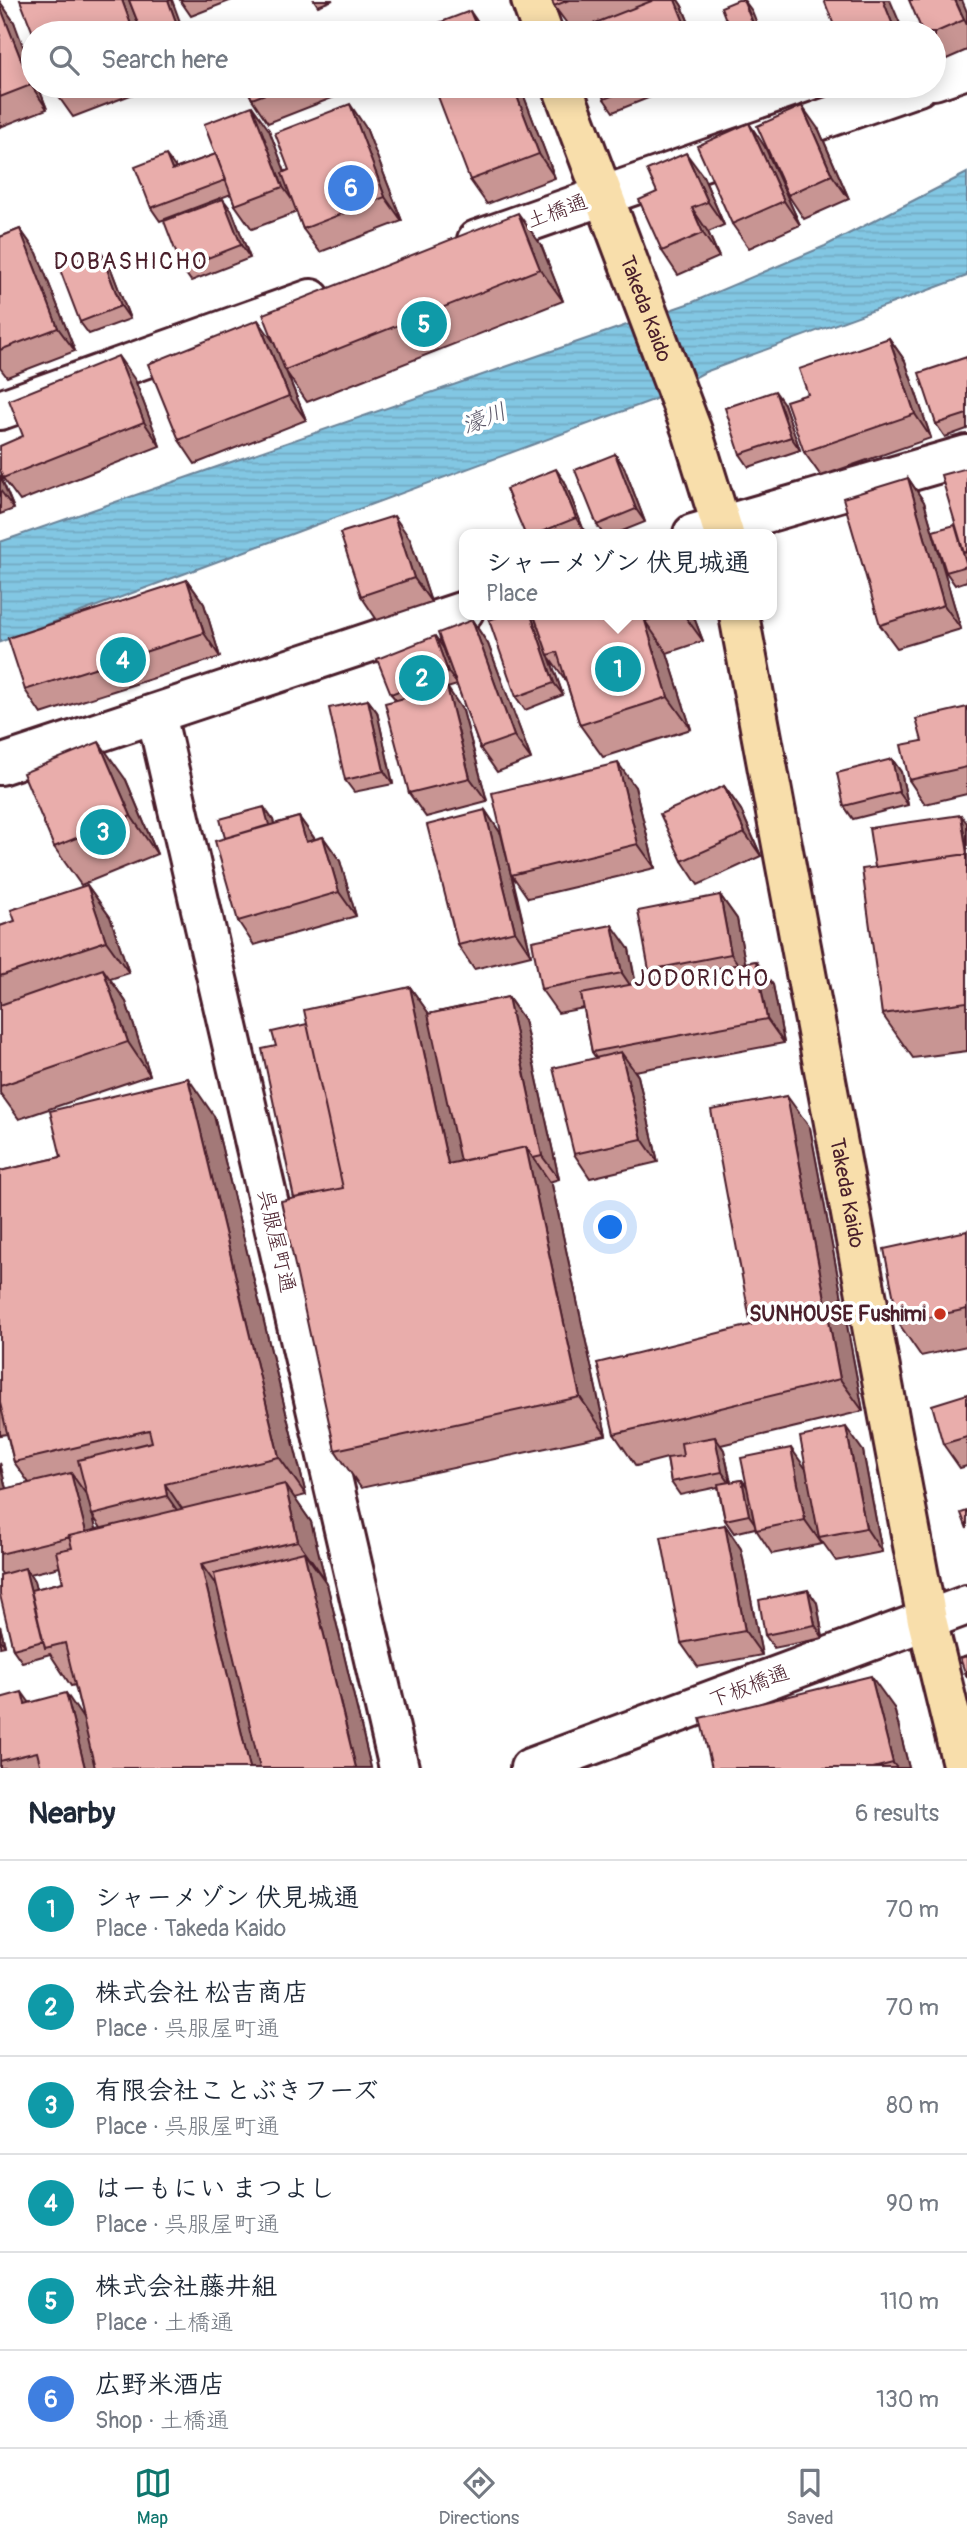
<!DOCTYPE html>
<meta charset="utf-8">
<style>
body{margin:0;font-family:Pangolin,"Klee One",sans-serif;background:#f6f6f7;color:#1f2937}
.you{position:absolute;left:611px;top:1228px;width:24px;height:24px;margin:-18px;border:5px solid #fff;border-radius:50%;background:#1a73e8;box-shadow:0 0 0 10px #1a73e833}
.badge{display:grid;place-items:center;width:46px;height:46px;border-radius:50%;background:#0f766e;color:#fff;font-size:23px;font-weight:700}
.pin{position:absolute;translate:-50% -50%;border:4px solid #fff;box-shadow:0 2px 7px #0006}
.popup{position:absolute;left:459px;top:529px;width:318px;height:91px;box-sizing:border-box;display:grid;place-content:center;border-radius:14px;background:#fff;filter:drop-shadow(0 2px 5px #0005);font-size:23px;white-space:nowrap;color:#747a83}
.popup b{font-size:26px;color:#1f2937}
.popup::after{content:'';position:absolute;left:50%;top:100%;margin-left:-14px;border:14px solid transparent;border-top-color:#fff}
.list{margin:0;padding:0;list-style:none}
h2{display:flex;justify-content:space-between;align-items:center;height:91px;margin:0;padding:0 28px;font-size:30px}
h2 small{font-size:23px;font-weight:400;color:#747a83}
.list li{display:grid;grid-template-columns:46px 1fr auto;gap:21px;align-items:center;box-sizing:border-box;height:98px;padding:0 28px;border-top:2px solid #e0e1e3}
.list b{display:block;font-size:26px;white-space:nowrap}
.list p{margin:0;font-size:23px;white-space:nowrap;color:#747a83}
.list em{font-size:23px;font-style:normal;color:#747a83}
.icon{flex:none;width:38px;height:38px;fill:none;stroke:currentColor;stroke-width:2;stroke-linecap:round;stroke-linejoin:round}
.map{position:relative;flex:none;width:967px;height:1768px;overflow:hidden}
.search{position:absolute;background:#fff;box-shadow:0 4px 18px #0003;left:21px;right:21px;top:21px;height:77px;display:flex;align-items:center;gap:18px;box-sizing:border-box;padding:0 24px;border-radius:38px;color:#747a83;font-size:26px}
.sheet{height:679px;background:#fff}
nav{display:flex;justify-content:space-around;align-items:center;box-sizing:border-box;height:98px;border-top:2px solid #e0e1e3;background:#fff;font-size:19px;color:#747a83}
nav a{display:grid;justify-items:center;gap:4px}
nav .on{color:#0f766e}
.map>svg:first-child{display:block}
.water{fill:url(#water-rules);stroke:#6c8499;stroke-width:2}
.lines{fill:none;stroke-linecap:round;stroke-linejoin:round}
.minor-casing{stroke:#4a1f2b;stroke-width:44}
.major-casing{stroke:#4a1f2b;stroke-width:44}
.minor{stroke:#fff;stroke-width:38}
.major{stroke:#f8deab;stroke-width:38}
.wall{fill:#c89593;stroke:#4a1f2b;stroke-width:2;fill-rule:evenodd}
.shaded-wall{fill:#a37978;stroke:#4a1f2b;stroke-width:2}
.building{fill:#e9adab;stroke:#4a1f2b;stroke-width:2}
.poi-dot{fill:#c8321e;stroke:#fff;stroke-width:2.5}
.labels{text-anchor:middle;stroke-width:7;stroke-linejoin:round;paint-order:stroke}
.street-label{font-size:21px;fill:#4a1f2b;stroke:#fff}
.poi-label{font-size:21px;font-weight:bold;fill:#4a1f2b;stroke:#fff;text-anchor:end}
.neighbourhood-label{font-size:23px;letter-spacing:2px;fill:#4a1f2b;stroke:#fff}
.water-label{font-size:23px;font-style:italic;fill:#5e5a6b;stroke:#fff}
</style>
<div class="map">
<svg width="967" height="1768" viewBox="0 0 967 1768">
<defs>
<pattern id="water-rules" width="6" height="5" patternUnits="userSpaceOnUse" patternTransform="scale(1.75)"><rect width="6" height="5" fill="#82c7e3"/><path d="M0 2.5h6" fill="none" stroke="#72aac3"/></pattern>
</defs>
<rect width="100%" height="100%" fill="#fff"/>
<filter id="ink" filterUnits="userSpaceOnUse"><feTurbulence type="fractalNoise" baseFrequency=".0143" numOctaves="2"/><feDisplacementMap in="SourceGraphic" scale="14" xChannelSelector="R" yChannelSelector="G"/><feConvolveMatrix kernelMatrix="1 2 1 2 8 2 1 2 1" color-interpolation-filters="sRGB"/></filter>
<g filter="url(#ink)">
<!-- water -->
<path class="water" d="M967 173V276L705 372 653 400 0 642V542L693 302 825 246Z"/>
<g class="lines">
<defs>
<path id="minor" d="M934 80 967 69
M477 240 918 86
M0 410 311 299
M693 534 967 455
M156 714 399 1768
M0 765 464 611
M530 1768 967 1605"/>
<g id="major">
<path d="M531 0 543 33"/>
<path id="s1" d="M562 86 692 431 724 534"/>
<path id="s2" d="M739 615 927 1620 963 1768"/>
</g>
</defs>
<!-- minor casing -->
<use href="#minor" class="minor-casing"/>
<!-- major casing -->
<use href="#major" class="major-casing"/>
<!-- minor -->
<use href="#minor" class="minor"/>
<!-- major -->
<use href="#major" class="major"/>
</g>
<!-- wall -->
<path class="wall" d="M180 0H232L191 16Z
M314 0H333L318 6Z
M552 0H678L682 6 693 33H574L554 6Z
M0 2 14 22 33 86H38L47 109 0 127Z
M967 12V50L942 61 934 50V33Z
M53 86H154L73 117 56 93Z
M246 86H348L350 91 268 123 252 99Z
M520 86 555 178 487 204 470 180Z
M599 86H703L705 89 680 98 673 88 613 112 604 99Z
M864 86H879L867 90Z
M366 128 402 221 320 252 303 229 297 212 252 229 235 205 231 194 160 221 151 208 175 167V169L216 154 269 130 285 172Z
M819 130 849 199 804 219 788 195Z
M765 147 800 225 749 248 732 224Z
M703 176 724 225 708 232 719 257 678 275 662 251Z
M232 211 250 258 191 281 182 268Z
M20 229 37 253 75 351 7 377 0 368V237Z
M541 245 563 301 307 402 287 373 306 420 195 464 179 440 274 342Z
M100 251 109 264 130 319 89 334 80 322Z
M889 338 905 361 931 438 821 476 804 452Z
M967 357V429L945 437 936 424Z
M135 380 160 446 20 501 3 478 23 436Z
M784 404 800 450 749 467 740 454Z
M615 454 624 467 645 522 615 534H603L597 525Z
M967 468V581L955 585 946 572 956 527Z
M0 475 14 509 0 514Z
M908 478 924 502 961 629 897 648 880 625Z
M565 482 584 531 576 534H525Z
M410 539 431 602 377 620 361 596Z
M187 580 204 604 220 657 41 714 25 690Z
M534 615H693L703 641 667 653 691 729 603 757 580 725 566 681 550 658 563 695 525 710 516 697Z
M472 620 488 644 531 759 497 772 480 748 457 685 447 688 463 711 487 801 426 817 409 793 396 700 391 694 443 649Z
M368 700 377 712 393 784 354 792 345 780Z
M967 707V794L925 804 909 780 922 741Z
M892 759 901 772 908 805 853 819 844 806Z
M126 780 157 854 81 885 54 847Z
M724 786 741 810 761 856 698 885 682 861Z
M635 787 655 868 528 898 512 875 531 955 474 969 458 945 485 810 501 834Z
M299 817 315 839 323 837 340 861 356 916 254 945 238 921 225 838 273 820 274 824Z
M967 823V1051L913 1058 882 1014 875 867Z
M87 885 110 917 129 973 110 979 126 1002 150 1075 19 1119 0 1093V926L15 921Z
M720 895 737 919 745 963 756 961 773 985 784 1043 635 1071 638 1076 658 1162 590 1178 574 1154 596 1058 592 1052 584 1008 558 1013 541 989 629 949 636 984 657 980 649 970Z
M410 987 429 1014 508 997 524 1020 559 1179 549 1182 552 1185 606 1435 361 1488 335 1450 294 1198 276 1046 307 1024Z
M214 1116 306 1495 294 1498 311 1522 325 1579H324L327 1584 371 1768H0V1698L30 1702 83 1718 75 1685 71 1686 50 1654 22 1662 13 1649 2 1574 0 1571V1463L6 1489 29 1483 14 1462 7 1434 0 1435V1171L61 1157ZM93 1516 101 1528 96 1529ZM60 1567 63 1582 36 1589 34 1581 30 1574Z
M810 1128 863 1411 721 1445 724 1450 731 1482 742 1480 747 1487 863 1451 882 1552 836 1561 821 1540 822 1544 772 1554 755 1528 734 1533 725 1520 718 1487 680 1495 671 1482 667 1458 636 1466 614 1434 751 1325Z
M967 1231V1346L921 1356 899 1324Z
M967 1394V1466L960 1468 943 1444Z
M725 1525 741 1549 762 1655 698 1667 681 1643Z
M817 1603 823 1638 774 1648 765 1635Z
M0 1626 5 1646 0 1647Z
M894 1708 909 1768H712Z"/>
<!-- shaded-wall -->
<path class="shaded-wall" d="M122 0H129L142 33H134Z
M168 0H172L184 33H180Z
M675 0H678L682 6 693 33H691L685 25Z
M744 0 752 11 761 33H757L756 31Z
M883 0H890L904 33H896Z
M955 0H962L967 12V25Z
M0 2 14 22 33 73V86H38L47 109 31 85 0 6Z
M470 11 479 24 483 33H479Z
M315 21 324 33H320Z
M513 86H520L555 178 539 154Z
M350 104 366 128 402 221 385 197Z
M252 106 269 130 300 211 283 187Z
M802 106 819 130 849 199 832 175Z
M749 123 765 147 800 225 784 201Z
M686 153 703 176 724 225 708 202Z
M166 155 175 167 180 183 172 170Z
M223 199 232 211 250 258 241 245Z
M692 208 708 232 719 257 703 233Z
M518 213 541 245 563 301 540 269Z
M20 229 37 253 75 351 58 328Z
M100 251 109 264 130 319 121 306Z
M258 320 275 344 306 420 289 396Z
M889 338 905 361 931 438 915 414Z
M118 356 135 380 160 446 144 422Z
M775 391 784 404 800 450 791 437Z
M615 454 624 467 645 522 636 509Z
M556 469 565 482 584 531 576 518Z
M0 475 14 509 0 490Z
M908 478 924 502 961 629 944 605Z
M394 516 410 539 431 602 414 578Z
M187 580 204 604 220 657 204 633Z
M531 615H534L563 695 554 683Z
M684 615H693L703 641Z
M472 620 488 644 531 759 514 736Z
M645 621 667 653 691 729 668 697Z
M435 636 444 649 457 684 448 672Z
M447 687 463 711 487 801 470 778Z
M368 700 377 712 393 784 384 771Z
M99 742 126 780 157 854 131 816Z
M892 759 901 772 908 805 899 792Z
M618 763 635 787 655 868 638 844Z
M724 786 741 810 761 856 745 833Z
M264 807 273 820 278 840 269 827Z
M485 810 501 834 531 955 515 931Z
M961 815 967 823V853Z
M299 817 316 841 306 842Z
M323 837 340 861 356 916 339 892Z
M87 885 110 917 129 973 106 941Z
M720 895 737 919 748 978 731 954Z
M612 925 629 949 638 997 622 973Z
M756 961 773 985 784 1043 767 1019Z
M103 969 126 1002 150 1075 128 1042Z
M410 987 437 1025 468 1172 448 1164Z
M508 997 524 1020 559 1179 542 1156Z
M621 1052 638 1076 658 1162 642 1139Z
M188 1078 214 1116 306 1495 279 1457Z
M787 1096 810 1128 863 1411 840 1379Z
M526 1147 552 1185 606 1435 580 1397Z
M846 1427 863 1451 882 1552 866 1528Z
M715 1437 724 1450 731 1485 722 1472Z
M791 1448 808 1472 819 1537 822 1544 805 1520Z
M0 1463 11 1511 0 1495Z
M71 1473 88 1497 103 1557 86 1533Z
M742 1480 751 1492 758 1528 749 1515Z
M165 1484 191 1522 194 1534 167 1496Z
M285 1484 311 1522 325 1579 298 1541Z
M725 1525 741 1549 762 1655 745 1631Z
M304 1552 327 1584 371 1768H356Z
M201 1564 228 1602 268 1768H250Z
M25 1568 34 1581 50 1646 43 1641Z
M808 1590 817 1603 823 1638 815 1625Z
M0 1626 5 1646 0 1639Z
M871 1676 894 1708 909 1768H897L893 1763Z
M22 1692 45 1724 25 1704Z
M66 1693 88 1726 99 1768H85Z"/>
<!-- building -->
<path class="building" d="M20 0H122L134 33H33Z
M129 0H168L180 33H142Z
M552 0H569L554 6Z
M654 0H675L685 25 663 33H588L585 27Z
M738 0H743L756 31 750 33H694L726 20 721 7Z
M824 0H883L896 33H837Z
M909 0H955L964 20 934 33H923Z
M0 6 31 85 0 97Z
M470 11 479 33H430L428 27Z
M315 21 320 33H282Z
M53 86H76L56 93Z
M246 86H286L252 99Z
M434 86H513L539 154 470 180Z
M599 86H638L604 99Z
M350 104 385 197 303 229 282 173 289 170 275 133Z
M252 106 283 187 235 205 204 124Z
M802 106 832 175 788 195 757 126Z
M749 123 784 201 732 224 697 146Z
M686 153 708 202 692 208 703 233 662 251 639 200 657 192 647 170Z
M216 154 226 180 151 208 135 167 166 155 172 170Z
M223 199 241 245 182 268 164 221Z
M518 213 540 269 285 370 263 314Z
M20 229 58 328 0 350V237Z
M100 251 121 306 80 322 59 267Z
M258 320 289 396 179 440 148 364Z
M889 338 915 414 804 452 786 401 808 394 799 369Z
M118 356 144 422 3 478 0 470V446L23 436 9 400Z
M967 357V414L936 424 919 373Z
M775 391 791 437 740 454 725 408Z
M615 454 636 509 597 525 575 470Z
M967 468V552L964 553 941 475Z
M556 469 576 518 536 534H525L506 489Z
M908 478 944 605 880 625 843 498Z
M394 516 414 578 361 596 340 533Z
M955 525 967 566 946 572 933 531Z
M187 580 204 633 25 690 8 638Z
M503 615H531L554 683 516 697 489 620Z
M534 615H664L645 621 668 697 580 725 557 652 548 655Z
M472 620 514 736 480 748 438 633Z
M435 636 448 672 391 694 377 659Z
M447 687 470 778 409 793 385 703Z
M368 700 384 771 345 780 329 708Z
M967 707V767L909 780 901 745 922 741 916 719Z
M99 742 131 816 54 847 23 773Z
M892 759 899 792 844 806 837 773Z
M618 763 638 844 511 875 492 793Z
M724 786 745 833 682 861 660 814Z
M264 807 269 825 225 838 220 819Z
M485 810 515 931 458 945 427 825Z
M961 815 967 854 875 867 869 828Z
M299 817 306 842 323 837 339 892 238 921 215 841Z
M967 854V1002L882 1014 862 869Z
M87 885 106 941 0 976V926L15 921 11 910Z
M720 895 731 954 649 970 638 911Z
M612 925 622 973 541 989 532 941Z
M756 961 767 1019 592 1052 581 994Z
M103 969 128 1042 0 1086V1005Z
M410 987 448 1164 526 1147 580 1397 335 1450 281 1201 343 1188 304 1010Z
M508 997 542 1156 533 1158 526 1147 460 1161 428 1014Z
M307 1024 343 1188 294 1198 262 1049 276 1046 272 1032Z
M621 1052 642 1139 574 1154 553 1068Z
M188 1078 279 1457 165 1484 167 1496 92 1515 78 1460 152 1442 149 1430 14 1462 0 1403V1171L61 1157 50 1111Z
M787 1096 840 1379 614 1434 597 1363 751 1325 711 1110Z
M967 1231V1309L899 1324 884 1249Z
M967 1394V1437L943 1444 932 1405Z
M846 1427 866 1528 819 1537 800 1437Z
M715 1437 722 1472 671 1482 667 1458 683 1456 681 1443Z
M791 1448 805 1520 756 1530 741 1458Z
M71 1473 86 1532 69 1536 70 1537 0 1554V1490Z
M742 1480 749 1515 725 1520 718 1484Z
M285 1484 298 1541 201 1564 250 1768H95L65 1643 45 1648 31 1590 63 1582 56 1551 72 1548 69 1536Z
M967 1511V1529L961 1513Z
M725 1525 745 1631 681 1643 661 1537Z
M304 1552 356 1768H260L214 1574Z
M25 1568 43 1641 13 1649 0 1595V1575Z
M808 1590 815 1625 765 1635 759 1600Z
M967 1656V1678L960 1658Z
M871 1676 893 1763 873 1768H712L700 1718Z
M22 1692 25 1704 66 1693 85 1768H41L37 1752 0 1761V1698Z"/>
</g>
<!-- markers -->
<circle class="poi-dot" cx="940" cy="1314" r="7"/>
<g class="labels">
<!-- street labels -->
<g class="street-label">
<text transform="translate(557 211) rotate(-20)" y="7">土橋通</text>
<text dy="7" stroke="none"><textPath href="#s1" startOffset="238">Takeda Kaido</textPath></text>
<text dy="7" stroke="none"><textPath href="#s2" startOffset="588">Takeda Kaido</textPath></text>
<text transform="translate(277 1241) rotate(77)" y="7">呉服屋町通</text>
<text transform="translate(749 1686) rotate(-21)" y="7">下板橋通</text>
</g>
<!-- poi labels -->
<g class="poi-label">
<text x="926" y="1321">SUNHOUSE Fushimi</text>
</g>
<!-- neighbourhood labels -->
<g class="neighbourhood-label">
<text x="131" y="269">DOBASHICHO</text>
<text x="702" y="986">JODORICHO</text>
</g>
<!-- water labels -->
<g class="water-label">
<text transform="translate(484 418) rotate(-21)" y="8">濠川</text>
</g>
</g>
</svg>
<div class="you"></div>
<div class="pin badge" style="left:618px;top:669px;background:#0f9aa8">1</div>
<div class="popup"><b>シャーメゾン 伏見城通</b>Place</div>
<div class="pin badge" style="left:422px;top:678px;background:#0f9aa8">2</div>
<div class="pin badge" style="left:103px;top:832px;background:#0f9aa8">3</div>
<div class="pin badge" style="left:123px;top:660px;background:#0f9aa8">4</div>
<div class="pin badge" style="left:424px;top:324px;background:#0f9aa8">5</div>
<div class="pin badge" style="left:351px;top:188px;background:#3f7fe0">6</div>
<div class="search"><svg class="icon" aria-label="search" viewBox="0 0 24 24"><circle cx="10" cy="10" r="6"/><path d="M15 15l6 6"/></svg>Search here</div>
</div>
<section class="sheet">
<h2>Nearby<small>6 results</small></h2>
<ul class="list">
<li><span class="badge" style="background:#0f9aa8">1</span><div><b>シャーメゾン 伏見城通</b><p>Place · Takeda Kaido</p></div><em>70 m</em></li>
<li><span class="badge" style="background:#0f9aa8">2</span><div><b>株式会社 松吉商店</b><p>Place · 呉服屋町通</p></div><em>70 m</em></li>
<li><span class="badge" style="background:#0f9aa8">3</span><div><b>有限会社ことぶきフーズ</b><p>Place · 呉服屋町通</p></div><em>80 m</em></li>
<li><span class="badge" style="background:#0f9aa8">4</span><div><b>はーもにい まつよし</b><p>Place · 呉服屋町通</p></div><em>90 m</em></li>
<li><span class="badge" style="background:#0f9aa8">5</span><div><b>株式会社藤井組</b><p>Place · 土橋通</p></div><em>110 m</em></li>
<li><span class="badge" style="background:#3f7fe0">6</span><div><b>広野米酒店</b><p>Shop · 土橋通</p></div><em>130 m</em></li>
</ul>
</section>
<nav>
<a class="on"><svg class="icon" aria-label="map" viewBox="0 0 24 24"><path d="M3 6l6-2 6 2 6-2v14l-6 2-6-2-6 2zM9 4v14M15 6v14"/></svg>Map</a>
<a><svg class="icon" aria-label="directions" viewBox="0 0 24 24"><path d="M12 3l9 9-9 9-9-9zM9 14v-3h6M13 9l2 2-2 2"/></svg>Directions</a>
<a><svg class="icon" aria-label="saved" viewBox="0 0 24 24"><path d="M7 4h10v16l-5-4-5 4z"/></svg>Saved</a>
</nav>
